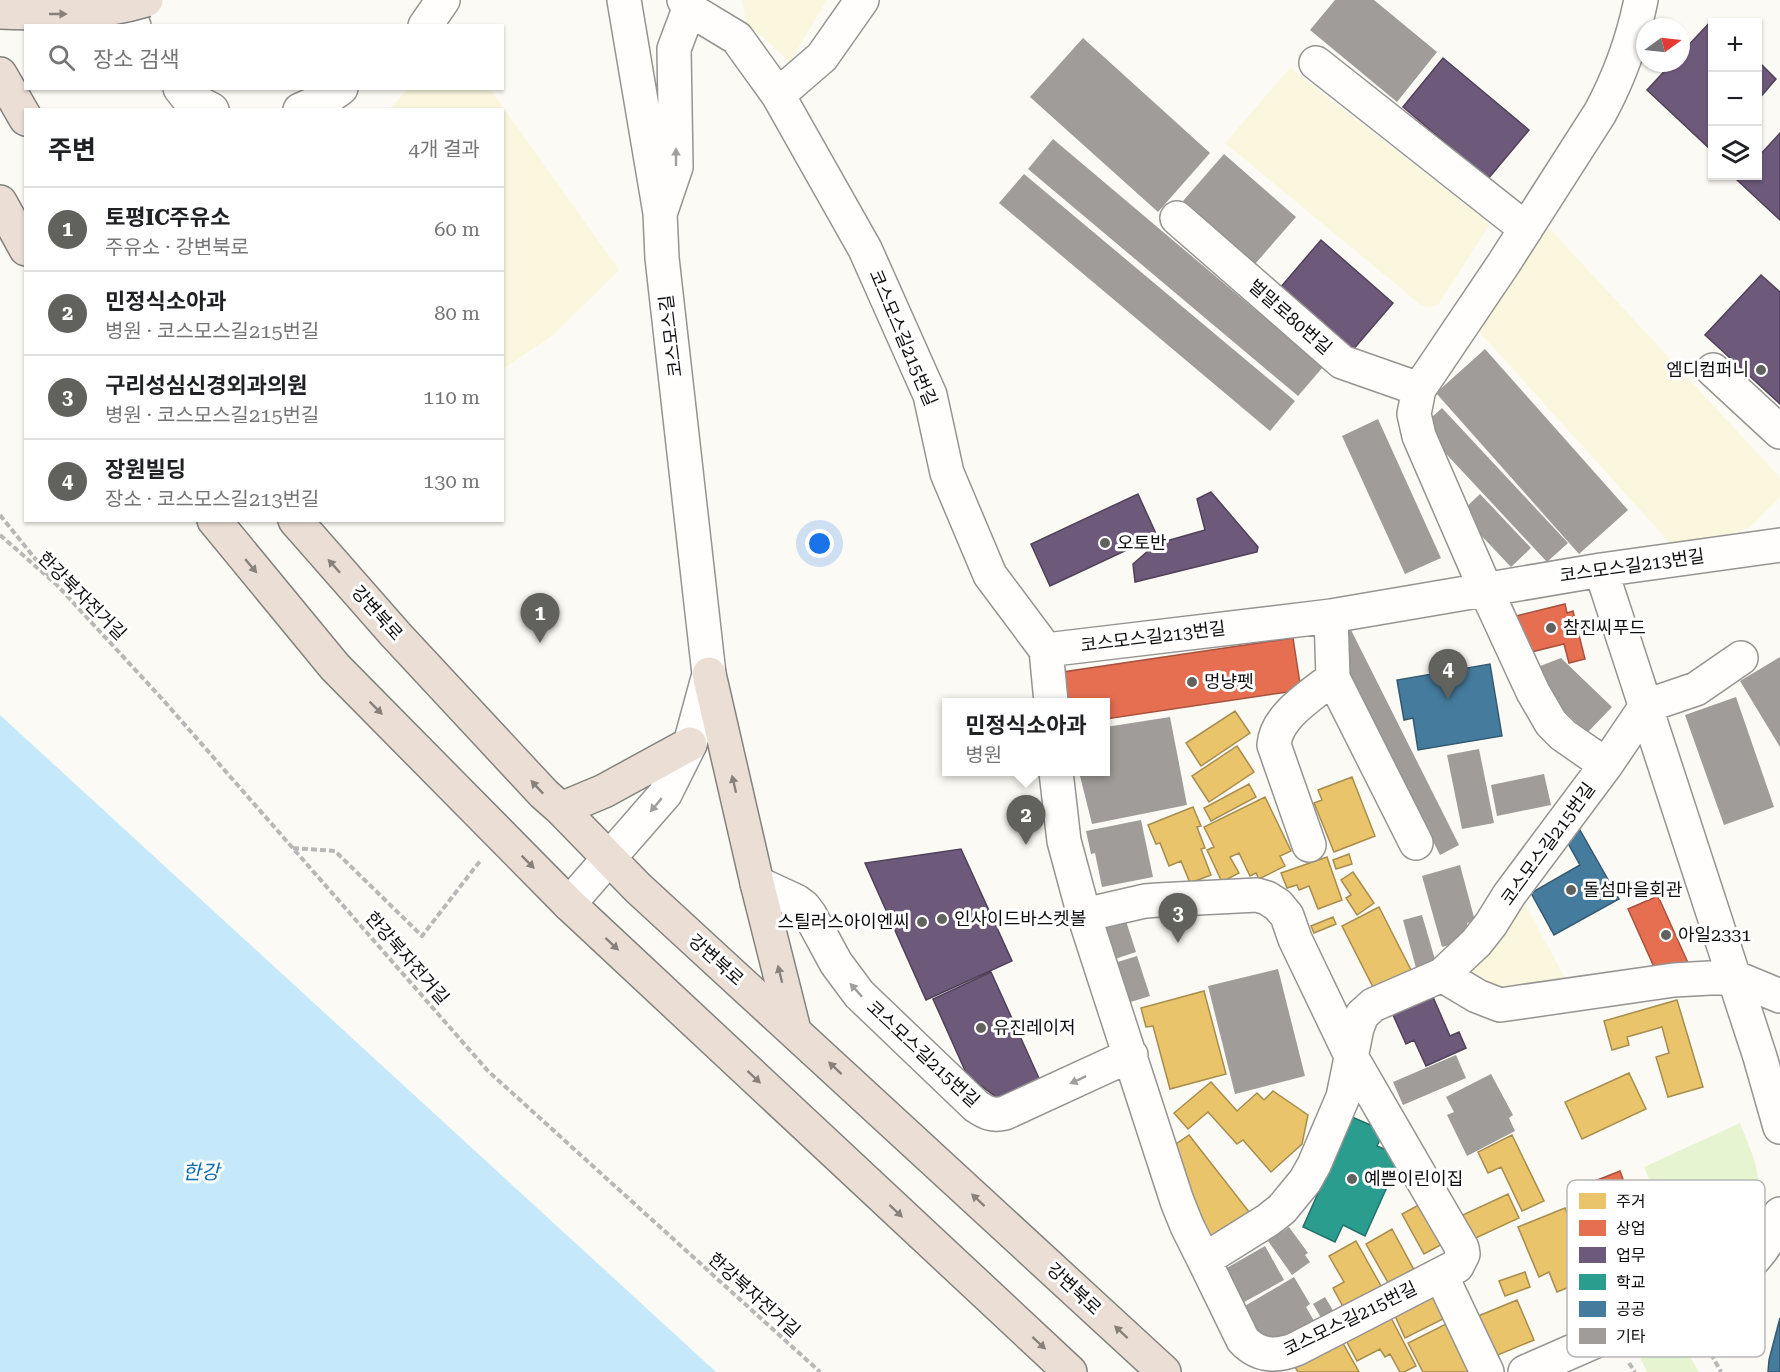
<!DOCTYPE html>
<html lang="ko">
<meta charset="utf-8">
<style>
body{margin:0;font-family:"Roboto Serif","Noto Sans KR",serif;background:#f2f2f2;color:#202124}
.controls{position:absolute;right:18px;top:18px;display:grid;overflow:hidden;border-radius:0px;box-shadow:0 2px 4px #0004}
.controls button{width:54px;height:54px;display:grid;place-items:center;padding:0;border:0;border-bottom:2px solid #e0e0e0;background:#fff;color:#202124;font:30px sans-serif}
.compass{position:absolute;left:1636px;top:18px;width:54px;height:54px;border-radius:50%;background:#fff;box-shadow:0 2px 4px #0004;rotate:75deg}
.you{position:absolute;left:820px;top:544px;width:21px;height:21px;margin:-15px;border:4px solid #fff;border-radius:50%;background:#1a73e8;box-shadow:0 0 0 9px #1a73e833}
.badge{display:grid;place-items:center;width:39px;height:39px;border-radius:50%;background:#61615e;color:#fff;font-size:20px;font-weight:700}
.pin{position:absolute;translate:-50% -50px;filter:drop-shadow(0 2px 3px #0008)}
.pin::after{content:'';position:absolute;top:32px;width:21px;height:18px;background:inherit;clip-path:polygon(0 0,100% 0,50% 100%)}
.popup{position:absolute;left:942px;top:698px;width:168px;height:78px;box-sizing:border-box;display:grid;place-content:center;border-radius:0px;background:#fff;filter:drop-shadow(0 2px 4px #0005);font-size:20px;white-space:nowrap;color:#757577}
.popup b{font-size:22px;color:#202124}
.popup::after{content:'';position:absolute;left:50%;top:100%;margin-left:-12px;border:12px solid transparent;border-top-color:#fff}
.list{margin:0;padding:0;list-style:none}
h2{display:flex;justify-content:space-between;align-items:center;height:78px;margin:0;padding:0 24px;font-size:26px}
h2 small{font-size:20px;font-weight:400;color:#757577}
.list li{display:grid;grid-template-columns:39px 1fr auto;gap:18px;align-items:center;box-sizing:border-box;height:84px;padding:0 24px;border-top:2px solid #e0e0e0}
.list b{display:block;font-size:22px;white-space:nowrap}
.list p{margin:0;font-size:20px;white-space:nowrap;color:#757577}
.list em{font-size:20px;font-style:normal;color:#757577}
.icon{flex:none;width:33px;height:33px;fill:none;stroke:currentColor;stroke-width:2;stroke-linecap:round;stroke-linejoin:round}
.map{position:relative;flex:none;width:1780px;height:1372px;overflow:hidden}
.search{position:absolute;background:#fff;box-shadow:0 2px 4px #0004;left:24px;top:24px;width:480px;height:66px;display:flex;align-items:center;gap:15px;box-sizing:border-box;padding:0 21px;border-radius:0px;color:#757577;font-size:22px}
.panel{position:absolute;background:#fff;box-shadow:0 2px 4px #0004;left:24px;top:108px;width:480px;height:414px;border-radius:0px}
.map>svg:first-child{display:block}
.farmland{fill:#faf7de}
.green{fill:#e6f4d1}
.water{fill:#c5e9fa}
.homes{fill:#e9c46a;stroke:#a78d4e;stroke-width:1.5}
.shops{fill:#e76f51;stroke:#a6523d;stroke-width:1.5}
.offices{fill:#6d597a;stroke:#50425a;stroke-width:1.5}
.schools{fill:#2a9d8f;stroke:#227268;stroke-width:1.5}
.public{fill:#457b9d;stroke:#345a72;stroke-width:1.5}
.building{fill:#9f9c99}
.lines{fill:none;stroke-linecap:round;stroke-linejoin:round}
.minor-casing{stroke:#959492;stroke-width:36}
.highway-casing{stroke:#82827f;stroke-width:36}
.path{stroke:#b8b8b7;stroke-width:4;stroke-dasharray:6 3;stroke-linecap:butt}
.minor{stroke:#fffefd;stroke-width:33}
.highway{stroke:#ebdfd5;stroke-width:33}
.highway-bridge-casing{stroke:#82827f;stroke-width:36;stroke-linecap:butt}
.highway-bridge{stroke:#ebdfd5;stroke-width:33}
.oneway{fill:#88817b}
.oneway2{fill:#9f9e9d}
.poi-dot{fill:#61615e;stroke:#fff;stroke-width:2}
.labels{text-anchor:middle;stroke-width:6;stroke-linejoin:round;paint-order:stroke}
.street-label{font-size:18px;fill:#0e0e0e;stroke:#fff}
.poi-label{font-size:18px;fill:#0e0e0e;stroke:#fff;text-anchor:start}
.water-label{font-size:20px;font-style:italic;fill:#096caf;stroke:#fff}
.key{fill:#fff;stroke:#b7b7b7;stroke-width:1.5}
.key-label{font-size:16px;fill:#0e0e0e}
</style>
<div class="map">
<svg width="1780" height="1372" viewBox="0 0 1780 1372">
<rect width="100%" height="100%" fill="#fcfaf4"/>
<!-- farmland -->
<path class="farmland" d="M742 0H827L790 62 746 22Z
M1290 68 1490 224 1438 305 1430 307 1421 305 1225 143Z
M407 89H490L619 270 552 336 503 369 502 110 387 109 392 107Z
M1536 214 1775 472 1780 480V497L1750 527 1740 532 1686 542 1676 544 1669 542 1467 318Z
M1522 898 1568 984 1511 994 1465 972Z"/>
<!-- green -->
<path class="green" d="M1740 1123C1746 1140 1756 1159 1758 1177 1762 1219 1718 1249 1689 1273L1644 1167Z
M1679 1338 1699 1372H1647L1640 1357Z"/>
<!-- water -->
<path class="water" d="M0 715 716 1372H0Z"/>
<!-- homes -->
<path class="homes" d="M1235 711 1250 733 1201 766 1186 743Z
M1237 746 1254 772 1209 802 1192 776Z
M1352 777 1375 836 1334 852 1314 803 1322 800 1318 790Z
M1249 784 1256 797 1211 821 1204 808Z
M1265 797 1291 851 1280 856 1285 866 1259 879 1256 873 1250 876 1239 853 1230 857 1239 873 1222 882 1207 850 1214 847 1204 827Z
M1193 807 1201 826 1197 827 1205 848 1201 849 1211 875 1190 883 1181 861 1169 866 1160 843 1156 844 1148 825Z
M1349 854 1352 864 1336 869 1333 860Z
M1327 857 1342 900 1318 909 1309 886 1299 890 1297 885 1287 888 1281 873Z
M1353 872 1374 903 1357 915 1346 898 1351 895 1341 880Z
M1379 907 1412 972 1375 991 1342 926Z
M1333 917 1336 924 1314 933 1311 926Z
M1204 991 1226 1074 1170 1089 1153 1026 1146 1027 1141 1008Z
M1677 1000 1703 1087 1668 1097 1656 1057 1669 1053 1662 1027 1627 1037 1629 1045 1612 1050 1604 1021Z
M1629 1073 1646 1109 1582 1139 1565 1102Z
M1211 1082 1237 1111 1257 1093 1264 1100 1273 1091 1308 1115 1302 1144 1271 1172 1243 1140 1237 1144 1208 1112 1188 1129 1174 1113Z
M1189 1135 1250 1213 1213 1242 1163 1153Z
M1512 1135 1544 1201 1522 1211 1501 1167 1488 1173 1478 1152Z
M1508 1194 1519 1218 1465 1243 1454 1219Z
M1426 1201 1448 1241 1424 1254 1402 1214Z
M1565 1208 1594 1277 1557 1292 1549 1272 1539 1277 1518 1227Z
M1392 1229 1419 1279 1394 1293 1366 1244Z
M1356 1241 1386 1295 1348 1316 1333 1288 1344 1282 1329 1256Z
M1525 1272 1530 1287 1505 1296 1499 1281Z
M1437 1284 1453 1314 1405 1338 1391 1307Z
M1517 1300 1534 1340 1488 1359 1471 1319Z
M1387 1310 1416 1366 1404 1372H1400L1390 1354 1385 1357 1380 1349 1357 1361 1342 1333Z
M1456 1319 1475 1372H1423L1408 1343Z
M1339 1336 1359 1372H1298L1292 1362Z"/>
<!-- shops -->
<path class="shops" d="M1565 604 1567 613 1573 611 1585 659 1569 663 1564 644 1527 653 1512 617Z
M1293 638 1301 690 1106 719V702H1068L1063 672Z
M1658 896 1689 965 1659 978 1628 909Z
M1620 1171 1628 1193 1648 1184 1659 1210 1653 1212 1660 1230 1667 1227 1682 1265 1656 1276 1659 1282 1633 1292 1616 1251 1620 1249 1613 1232 1605 1236 1590 1198 1595 1197 1590 1183Z"/>
<!-- offices -->
<path class="offices" d="M1713 19 1716 22H1712V148L1711 150 1647 90 1672 63H1681V53Z
M1443 58 1529 130 1488 179 1403 107Z
M1758 61 1776 79 1758 100Z
M1780 133V220L1737 180 1741 176H1758V157Z
M1321 240 1393 303 1352 351 1280 288Z
M1761 275 1780 292V404L1705 335Z
M1211 492 1258 547 1257 552 1135 582 1133 564 1156 544 1205 530 1197 499Z
M1138 494 1157 536 1050 586 1031 544Z
M961 849 1012 961 926 1000 865 863Z
M991 972 1043 1087 1005 1104 967 1075 933 999Z
M1433 997 1450 1036 1459 1032 1466 1048 1426 1066 1414 1040 1406 1044 1393 1015Z"/>
<!-- schools -->
<path class="schools" d="M1352 1117 1384 1131 1377 1146 1401 1156 1365 1236 1343 1225 1335 1242 1303 1227Z"/>
<!-- public -->
<path class="public" d="M1490 664 1502 736 1418 750 1413 718 1404 720 1397 680Z
M1580 830 1619 899 1554 935 1531 893 1580 865 1565 838Z
M1780 1318V1372H1768L1769 1360Z"/>
<!-- building -->
<path class="building" d="M1335 0H1374L1437 52 1397 102 1310 30Z
M1083 38 1210 153 1158 212 1030 97Z
M1053 139 1323 367 1298 396 1028 169Z
M1224 154 1296 217 1255 264 1183 201Z
M1024 174 1295 401 1270 431 999 203Z
M1485 349 1628 510 1579 554 1436 393Z
M1442 408 1568 543 1547 562 1421 427Z
M1378 419 1441 558 1405 574 1342 436Z
M1480 494 1531 548 1511 567 1460 513Z
M1350 628 1459 845 1440 855 1330 638Z
M1780 657V747L1740 681Z
M1561 658 1612 707 1587 733 1557 704 1559 701 1544 685 1548 682 1535 668Z
M1736 697 1774 807 1724 825 1685 715Z
M1170 717 1187 805 1092 824 1079 772H1106V727Z
M1479 749 1494 823 1462 829 1447 755Z
M1544 774 1551 805 1497 816 1491 785Z
M1141 820 1153 877 1102 887 1095 853 1091 854 1086 831Z
M1460 865 1475 921 1467 923 1469 931 1460 933 1462 942 1442 947 1422 876Z
M1124 915 1136 952 1106 962 1094 925Z
M1422 915 1436 963 1416 968 1403 920Z
M1137 956 1150 996 1121 1005 1108 965Z
M1278 969 1305 1076 1235 1094 1208 986Z
M1456 1055 1466 1078 1403 1105 1393 1082Z
M1491 1074 1513 1115 1509 1118 1515 1131 1467 1156 1447 1115 1454 1112 1446 1097Z
M1289 1227 1308 1253 1305 1255 1310 1262 1292 1275 1268 1241Z
M1265 1246 1284 1280 1237 1306 1218 1273Z
M1294 1277 1310 1304 1306 1307 1317 1326 1283 1346 1257 1344 1238 1310Z
M1325 1297 1338 1319 1326 1326 1313 1304Z"/>
<g class="lines">
<defs>
<path id="minor" d="M120 0 134 26
M689 9 737 38 778 95 865 249 930 395 947 473 990 575 1046 650 1051 702
M425 26 443 0
M1316 63 1526 229
M180 88 187 97 212 110
M778 95 822 57 862 0
M300 110 327 98 341 88
M661 211 676 167 674 49 689 9 684 0
M1177 218 1342 362 1419 389
M1713 370 1780 432
M1601 570 1760 1057 1780 1127
M1331 616 1333 678 1416 843
M1046 650 1331 616 1601 570 1780 545
M1606 765 1563 735 1551 723 1533 692 1485 588 1419 436 1414 414 1419 389 1504 263 1600 113C1619 78 1633 39 1641 0
M1056 772 1064 841 1084 915 1177 1201 1187 1226 1204 1260 1268 1220 1282 1209 1305 1181 1314 1165 1343 1097 1357 1028 1362 1015 1373 1005 1442 975 1476 943 1491 924 1509 895 1606 765 1646 706 1696 689 1741 658
M1309 845 1274 745C1276 716 1312 695 1333 678
M757 883 796 901 804 907 810 915 836 963 859 994 976 1106C986 1113 993 1116 1005 1113L1131 1055
M569 904 665 794 690 744 709 674 662 258 660 213 624 0
M1084 915 1145 901 1158 900 1257 895 1267 898 1278 905 1287 916 1295 939 1352 1058 1462 1248 1463 1254 1457 1266 1296 1349C1276 1357 1258 1356 1243 1340L1204 1260
M1442 975 1477 996 1500 1005 1674 980 1710 978 1734 977 1780 996
M1441 1275 1487 1372
M1525 1372 1717 1288C1750 1266 1766 1252 1780 1214"/>
<path id="highway" d="M0 74 26 119
M0 202 26 249
M214 520 335 667 569 904 1070 1372
M295 520 396 635 544 794 561 809 638 888 1164 1372
M709 674 757 883 794 1030
M561 809 604 791 690 744"/>
</defs>
<!-- minor casing -->
<use href="#minor" class="minor-casing"/>
<!-- highway casing -->
<use href="#highway" class="highway-casing"/>
<!-- path -->
<path class="path" d="M0 515 49 576
M0 535 57 585 164 701 488 1071 820 1372
M293 848 335 851 422 936 480 861
M1698 1330 1721 1372
M1629 1363 1635 1372"/>
<!-- minor -->
<use href="#minor" class="minor"/>
<!-- highway -->
<use href="#highway" class="highway"/>
<defs>
<path id="highway-bridge" d="M0 12C51 14 96 15 146 0"/>
</defs>
<!-- highway-bridge casing -->
<use href="#highway-bridge" class="highway-bridge-casing"/>
<!-- highway-bridge -->
<use href="#highway-bridge" class="highway-bridge"/>
</g>
<!-- one-way arrows -->
<defs><path id="oneway-solid" d="M-6-.8H1V-3.2L6.5 0L1 3.2V.8H-6Z" transform="scale(1.5)"/></defs>
<g class="oneway">
<use href="#oneway-solid" transform="translate(58 14)"/>
<use href="#oneway-solid" transform="translate(251 566) rotate(50)"/>
<use href="#oneway-solid" transform="translate(334 566) rotate(-132)"/>
<use href="#oneway-solid" transform="translate(376 708) rotate(45)"/>
<use href="#oneway-solid" transform="translate(734 784) rotate(-103)"/>
<use href="#oneway-solid" transform="translate(537 787) rotate(-133)"/>
<use href="#oneway-solid" transform="translate(528 862) rotate(45)"/>
<use href="#oneway-solid" transform="translate(612 944) rotate(43)"/>
<use href="#oneway-solid" transform="translate(780 974) rotate(-104)"/>
<use href="#oneway-solid" transform="translate(835 1068) rotate(-137)"/>
<use href="#oneway-solid" transform="translate(754 1077) rotate(43)"/>
<use href="#oneway-solid" transform="translate(978 1200) rotate(-137)"/>
<use href="#oneway-solid" transform="translate(896 1211) rotate(43)"/>
<use href="#oneway-solid" transform="translate(1121 1332) rotate(-137)"/>
<use href="#oneway-solid" transform="translate(1039 1343) rotate(43)"/>
</g>
<g class="oneway2">
<use href="#oneway-solid" transform="translate(676 157) rotate(-90)"/>
<use href="#oneway-solid" transform="translate(656 805) rotate(130)"/>
<use href="#oneway-solid" transform="translate(856 990) rotate(-132)"/>
<use href="#oneway-solid" transform="translate(1078 1080) rotate(155)"/>
</g>
<!-- markers -->
<g class="poi-dot">
<circle cx="1761" cy="370" r="6"/>
<circle cx="1105" cy="543" r="6"/>
<circle cx="1551" cy="628" r="6"/>
<circle cx="1192" cy="682" r="6"/>
<circle cx="1571" cy="890" r="6"/>
<circle cx="942" cy="919" r="6"/>
<circle cx="922" cy="922" r="6"/>
<circle cx="1666" cy="935" r="6"/>
<circle cx="981" cy="1028" r="6"/>
<circle cx="1352" cy="1179" r="6"/>
</g>
<g class="labels">
<!-- street labels -->
<g class="street-label">
<text transform="translate(1290 317) rotate(41)" y="6">벌말로80번길</text>
<text transform="translate(671 336) rotate(-97)" y="6">코스모스길</text>
<text transform="translate(903 338) rotate(67)" y="6">코스모스길215번길</text>
<text transform="translate(1632 566) rotate(-8)" y="6">코스모스길213번길</text>
<text transform="translate(82 596) rotate(45)" y="6">한강북자전거길</text>
<text transform="translate(377 613) rotate(48)" y="6">강변북로</text>
<text transform="translate(1153 637) rotate(-7)" y="6">코스모스길213번길</text>
<text transform="translate(1548 844) rotate(-54)" y="6">코스모스길215번길</text>
<text transform="translate(407 958) rotate(49)" y="6">한강북자전거길</text>
<text transform="translate(716 960) rotate(42)" y="6">강변북로</text>
<text transform="translate(923 1054) rotate(43)" y="6">코스모스길215번길</text>
<text transform="translate(1074 1289) rotate(43)" y="6">강변북로</text>
<text transform="translate(754 1295) rotate(42)" y="6">한강북자전거길</text>
<text transform="translate(1350 1319) rotate(-26)" y="6">코스모스길215번길</text>
</g>
<!-- poi labels -->
<g class="poi-label">
<text x="1749" y="376" text-anchor="end">엠디컴퍼니</text>
<text x="1117" y="549">오토반</text>
<text x="1563" y="634">참진씨푸드</text>
<text x="1204" y="688">멍냥펫</text>
<text x="1583" y="896">돌섬마을회관</text>
<text x="954" y="925">인사이드바스켓볼</text>
<text x="910" y="928" text-anchor="end">스틸러스아이엔씨</text>
<text x="1678" y="941">아일2331</text>
<text x="993" y="1034">유진레이저</text>
<text x="1364" y="1185">예쁜이린이집</text>
</g>
<!-- water labels -->
<g class="water-label">
<text x="201" y="1179">한강</text>
</g>
</g>
<!-- legend -->
<rect x="1567" y="1180" width="198" height="177" rx="9" class="key"/>
<rect x="1579" y="1193" width="27" height="16" fill="#e9c46a"/>
<rect x="1579" y="1220" width="27" height="16" fill="#e76f51"/>
<rect x="1579" y="1247" width="27" height="16" fill="#6d597a"/>
<rect x="1579" y="1274" width="27" height="16" fill="#2a9d8f"/>
<rect x="1579" y="1301" width="27" height="16" fill="#457b9d"/>
<rect x="1579" y="1328" width="27" height="16" fill="#9f9c99"/>
<g class="key-label">
<text x="1616" y="1207">주거</text>
<text x="1616" y="1234">상업</text>
<text x="1616" y="1261">업무</text>
<text x="1616" y="1288">학교</text>
<text x="1616" y="1315">공공</text>
<text x="1616" y="1342">기타</text>
</g>
</svg>
<div class="controls">
<button>+</button>
<button>−</button>
<button><svg class="icon" aria-label="layers" viewBox="0 0 24 24"><path d="M12 4l9 5-9 5-9-5zM3 14l9 5 9-5"/></svg></button>
</div>
<svg class="compass" viewBox="-18 -18 36 36"><path d="M0-13l5 13h-10z" fill="#e53935"/><path d="M0 13l5-13h-10z" fill="#757577"/></svg>
<div class="you"></div>
<div class="pin badge" style="left:540px;top:643px">1</div>
<div class="pin badge" style="left:1026px;top:845px">2</div>
<div class="popup"><b>민정식소아과</b>병원</div>
<div class="pin badge" style="left:1178px;top:943px">3</div>
<div class="pin badge" style="left:1448px;top:699px">4</div>
<div class="search"><svg class="icon" aria-label="search" viewBox="0 0 24 24"><circle cx="10" cy="10" r="6"/><path d="M15 15l6 6"/></svg>장소 검색</div>
<section class="panel">
<h2>주변<small>4개 결과</small></h2>
<ul class="list">
<li><span class="badge">1</span><div><b>토평IC주유소</b><p>주유소 · 강변북로</p></div><em>60 m</em></li>
<li><span class="badge">2</span><div><b>민정식소아과</b><p>병원 · 코스모스길215번길</p></div><em>80 m</em></li>
<li><span class="badge">3</span><div><b>구리성심신경외과의원</b><p>병원 · 코스모스길215번길</p></div><em>110 m</em></li>
<li><span class="badge">4</span><div><b>장원빌딩</b><p>장소 · 코스모스길213번길</p></div><em>130 m</em></li>
</ul>
</section>
</div>
